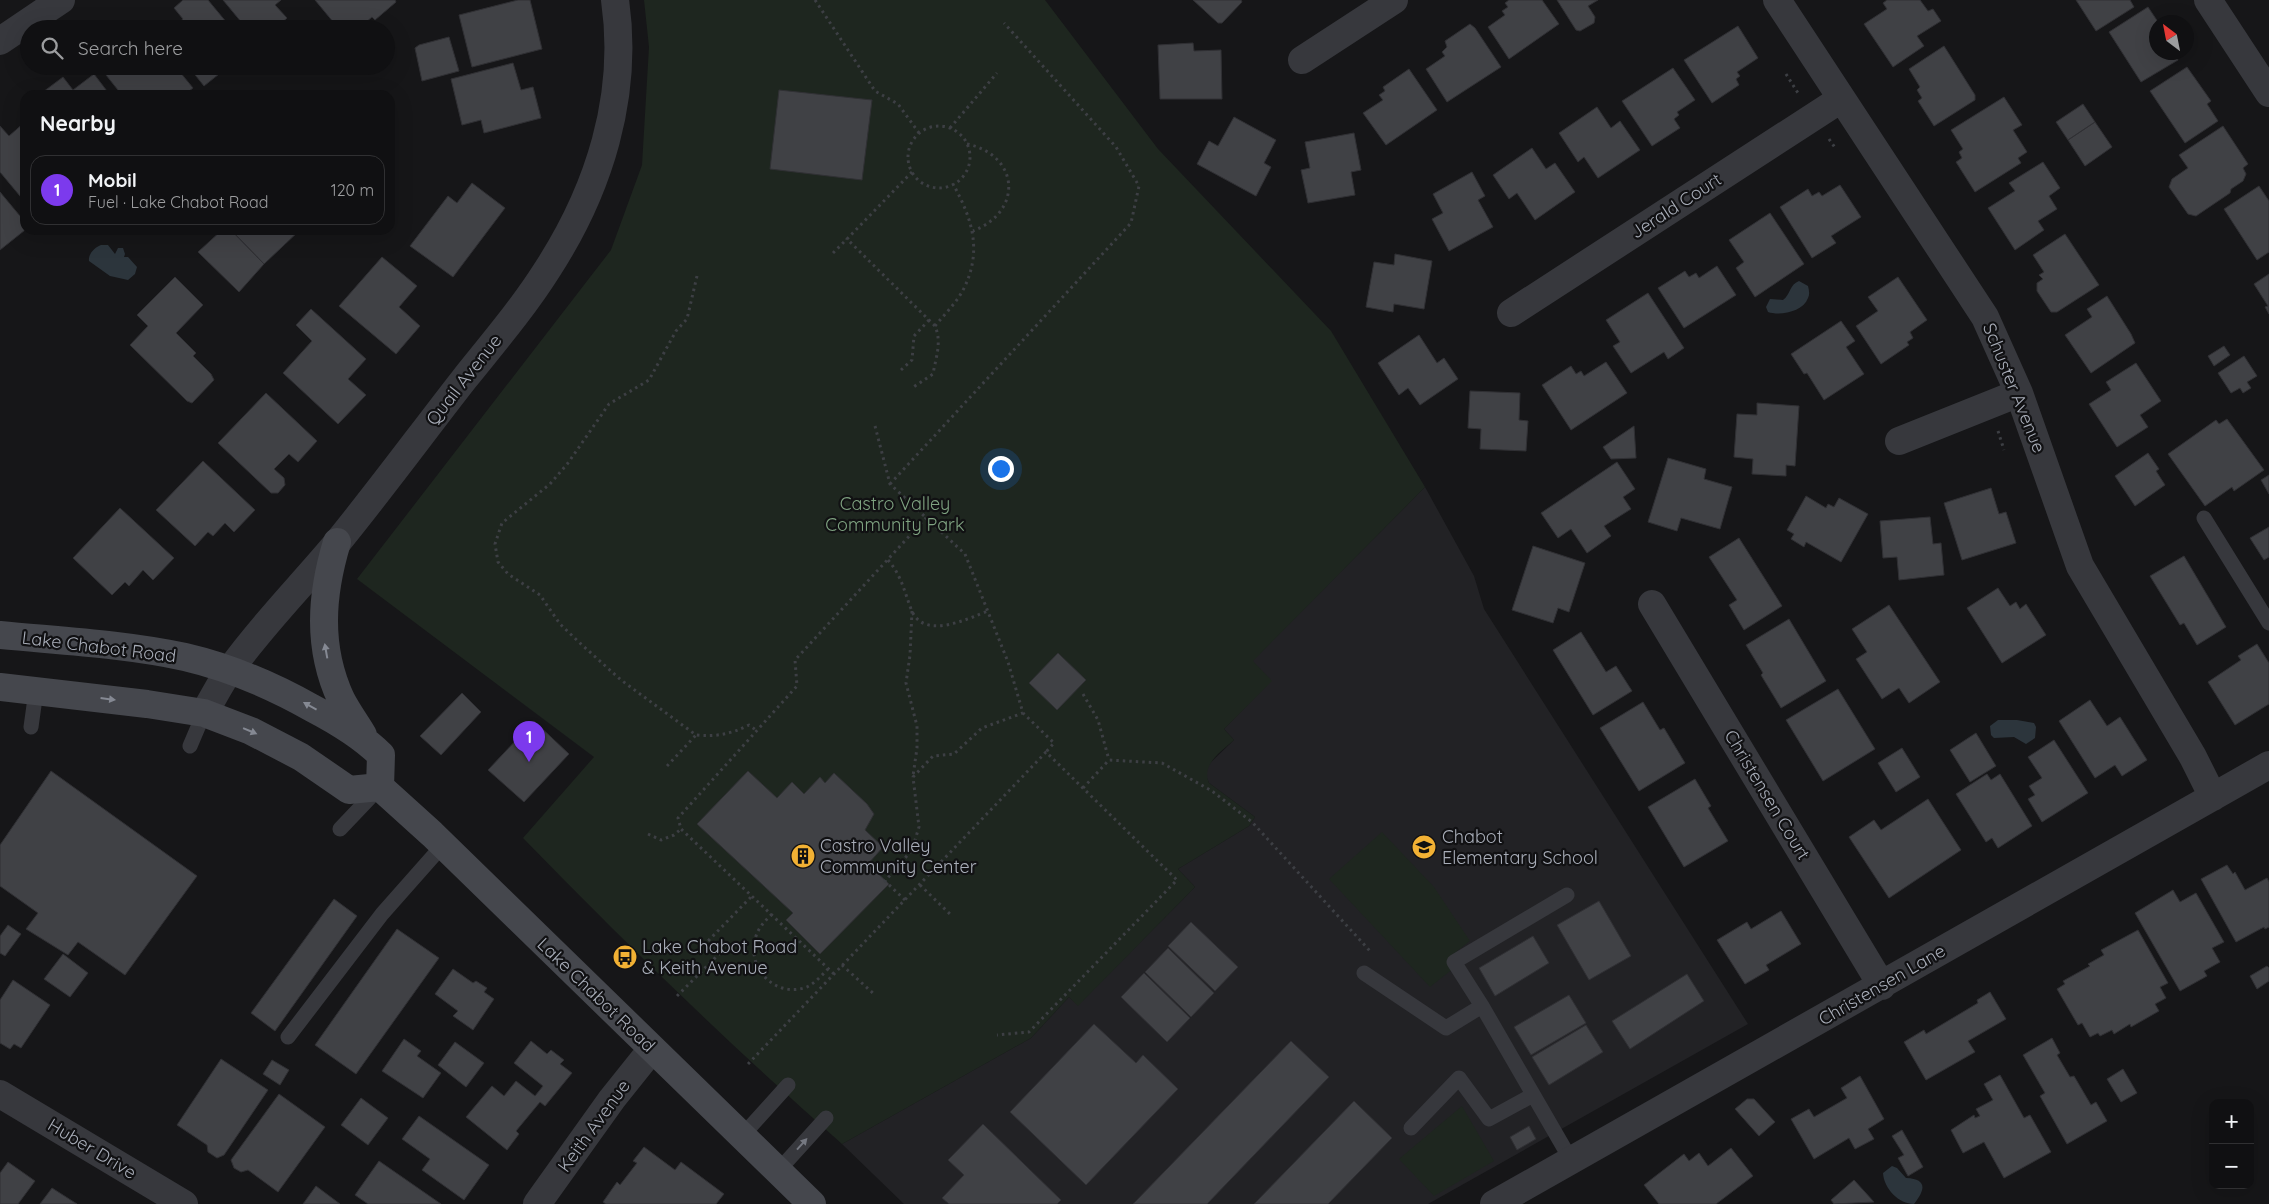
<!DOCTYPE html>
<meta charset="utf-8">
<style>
body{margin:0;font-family:Quicksand,sans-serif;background:#1e1e20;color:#f1f3f6}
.controls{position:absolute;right:15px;bottom:15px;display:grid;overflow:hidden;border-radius:10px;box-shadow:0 5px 20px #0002}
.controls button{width:45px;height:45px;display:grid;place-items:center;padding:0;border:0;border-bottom:1px solid #303032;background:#101012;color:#f1f3f6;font:25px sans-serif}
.compass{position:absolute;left:2149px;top:15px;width:45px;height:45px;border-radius:50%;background:#101012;box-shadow:0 5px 20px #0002;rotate:328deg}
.you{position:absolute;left:1000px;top:468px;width:18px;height:18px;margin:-12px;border:4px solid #fff;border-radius:50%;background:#1a73e8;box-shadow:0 0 0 8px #1a73e833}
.badge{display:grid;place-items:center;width:32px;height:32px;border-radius:50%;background:#7c3aed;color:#fff;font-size:16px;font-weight:700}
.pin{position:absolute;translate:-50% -41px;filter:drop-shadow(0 1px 2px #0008)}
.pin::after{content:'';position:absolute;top:26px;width:18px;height:15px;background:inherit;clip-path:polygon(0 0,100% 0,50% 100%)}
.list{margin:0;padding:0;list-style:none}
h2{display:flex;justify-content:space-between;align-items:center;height:65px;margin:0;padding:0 20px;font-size:21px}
h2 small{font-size:16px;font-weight:400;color:#9c9d9f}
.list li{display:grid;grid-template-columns:32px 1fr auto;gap:15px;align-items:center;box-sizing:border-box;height:70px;margin:0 10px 10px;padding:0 10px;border:1px solid #303032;border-radius:15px}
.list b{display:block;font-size:19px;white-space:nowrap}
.list p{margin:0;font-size:16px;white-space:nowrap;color:#9c9d9f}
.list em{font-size:16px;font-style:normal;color:#9c9d9f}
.icon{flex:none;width:28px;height:28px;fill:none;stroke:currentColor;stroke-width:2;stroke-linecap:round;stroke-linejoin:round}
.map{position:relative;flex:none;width:2269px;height:1204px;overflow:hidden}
.search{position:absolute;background:#101012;box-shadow:0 5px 20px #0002;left:20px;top:20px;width:375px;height:55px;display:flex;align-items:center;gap:12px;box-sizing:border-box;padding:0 18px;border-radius:28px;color:#9c9d9f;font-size:19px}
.panel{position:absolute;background:#101012;box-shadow:0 5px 20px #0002;left:20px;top:90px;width:375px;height:145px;border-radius:15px}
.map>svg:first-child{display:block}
.built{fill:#222225}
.green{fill:#1e261f}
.water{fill:#2c353c}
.building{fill:#404145;stroke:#303034}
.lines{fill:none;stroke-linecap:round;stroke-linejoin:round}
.path{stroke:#3d3f44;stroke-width:3;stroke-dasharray:2.5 4;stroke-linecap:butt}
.service{stroke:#37383d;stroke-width:15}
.minor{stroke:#37383d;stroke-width:28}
.tertiary{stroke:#37383d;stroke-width:28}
.secondary{stroke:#45474d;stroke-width:28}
.oneway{fill:#858993}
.oneway2{fill:#757881}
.labels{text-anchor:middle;stroke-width:4.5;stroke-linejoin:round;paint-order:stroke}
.street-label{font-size:18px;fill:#a8adb8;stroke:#111113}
.park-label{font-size:18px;fill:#7fa381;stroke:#111113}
.poi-label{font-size:18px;fill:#a8adb8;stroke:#111113;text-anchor:start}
</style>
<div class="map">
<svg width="2269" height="1204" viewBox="0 0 2269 1204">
<rect width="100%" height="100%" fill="#161618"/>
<!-- built -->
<path class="built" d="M1425 487 1474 576 1484 609 1748 1024 1428 1204H904L842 1144 1031 1038 1069 997 1078 1005 1195 887 1178 869 1249 826 1255 817 1209 783 1206 776 1207 766 1234 740 1224 729 1271 681 1252 661Z"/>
<!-- green -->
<path class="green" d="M644 0H1045L1158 149 1331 331 1425 487 1253 661 1272 681 1224 729 1234 740C1221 752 1201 764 1209 783L1255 817 1249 826 1178 869 1195 887 1078 1006 1069 997 1031 1038 842 1144C731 1046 626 944 523 838L594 757 357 579 611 250 642 165 649 47Z
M1382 832 1434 887 1470 941 1447 959 1454 968 1430 987 1329 879Z
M1462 1106 1494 1161 1434 1196 1399 1159Z"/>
<!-- water -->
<path class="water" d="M101 245H108L115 254 118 248H123L125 254 124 257H128L137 267 135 274 128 280 110 276 89 261C88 254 95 247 101 245Z
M1799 281 1808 286C1809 290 1810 294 1808 298 1803 312 1780 316 1768 312L1766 307 1770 299 1783 300C1791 294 1789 285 1799 281Z
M1998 720H2017L2034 723 2036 727 2035 738 2026 744 2014 737 1994 738 1991 735 1990 726Z
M1892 1166 1897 1168 1906 1178C1928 1179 1925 1190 1914 1204 1899 1204 1884 1189 1883 1173Z"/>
<!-- building -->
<path class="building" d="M183 0H208L232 29H171L183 19 174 8Z
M223 0H281L275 5 287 18 275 29H247Z
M315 0H395L396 2 375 20 372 17 358 29H339Z
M518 0H530L542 49 472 67 459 15Z
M1193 0H1241L1242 2 1222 23H1218Z
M1509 0H1542L1559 24 1509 59 1488 27 1505 15 1502 11 1508 7 1505 3Z
M1557 0H1598L1588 6 1595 17 1594 23 1580 31 1576 30Z
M1887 0H1920L1928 11 1933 9 1941 21 1917 36 1924 46 1893 67 1864 24 1887 9 1883 3Z
M2076 0H2130L2134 7 2096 31Z
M2148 7 2158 22H2156V52H2173L2178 60 2141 82 2109 32Z
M1470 24 1475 28 1501 67 1447 102 1426 69 1445 56 1442 52 1447 47 1445 41Z
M1738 26 1758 58 1737 72 1740 76 1736 79 1739 85 1712 103 1684 60Z
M449 37 459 71 422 81 415 48 419 45Z
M1193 43 1194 51 1221 50 1222 99H1160L1158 45Z
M1944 46 1975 95V100L1934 126 1918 101 1922 98 1917 90 1920 87 1909 69Z
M513 63 521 90 533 87 541 118 484 133 481 120 462 125 451 79Z
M116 66H175L193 88 184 95H122L106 75Z
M188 66H229L204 86Z
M2187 67 2211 101 2207 104 2218 121 2185 143 2150 91Z
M1673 68 1695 100 1677 112 1679 115 1674 119 1680 128 1652 146 1622 101Z
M1409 69 1437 110 1386 145 1363 113 1383 100 1379 95 1385 91 1383 87Z
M94 74 110 95H39L63 77 73 90Z
M779 90 872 100 862 180 770 169Z
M2004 97 2022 125 2013 130 2027 152 2018 158 2021 163 1975 192 1956 162 1962 158 1959 152 1963 149 1951 130Z
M2083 104 2095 122 2068 140 2056 122Z
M1597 107 1611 128 1620 121 1640 150 1598 178 1584 157 1578 162 1559 133Z
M1234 117 1276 140 1264 163 1271 167 1256 196 1197 164 1209 141 1218 146Z
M25 122V202L0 172V126L9 136Z
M2095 122 2112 147 2085 166 2068 140Z
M2223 126 2248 164 2243 168 2246 174 2243 181 2231 189 2230 193 2196 216 2188 214 2169 187 2172 179 2188 168 2179 155Z
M1354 133 1361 170 1351 172 1355 195 1308 203 1301 170 1310 168 1305 142Z
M1532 148 1546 169 1555 163 1575 192 1535 220 1517 193 1509 199 1493 175Z
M2043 162 2060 188 2049 196 2057 209 2038 221 2044 230 2015 250 1988 208 2015 191 2009 183Z
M1472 172 1485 196 1478 200 1493 227 1449 251 1432 219 1443 213 1433 194Z
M472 183 505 208 453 277 410 246 448 196 457 203Z
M1840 185 1861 217 1831 236 1836 243 1812 258 1780 207 1808 189 1812 196 1819 192 1822 196Z
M2259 186 2269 201V252L2257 260 2224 209Z
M0 192 25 222V230L0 250Z
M1770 213 1804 264 1755 297 1736 268 1744 262 1729 240Z
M222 230H231L264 264 239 292 198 252Z
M231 230H300L264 264Z
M2065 234 2099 285 2057 312H2051L2037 291V283L2043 279 2039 275 2044 272 2033 255Z
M1395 254 1432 261 1424 309 1394 304 1393 312 1366 307 1374 262 1394 265Z
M382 257 417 286 399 307 420 326 396 354 339 306Z
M1717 266 1736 295 1684 328 1658 288 1685 271 1689 277 1696 273 1699 278Z
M2269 274V314L2265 307 2268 306 2254 284Z
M175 277 203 305 176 333 196 353 193 356 211 374 214 380 192 403 187 401 130 345 148 326 137 315Z
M1898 277 1927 320 1910 332 1913 338 1907 342 1909 345 1881 364 1856 326 1878 311 1868 297Z
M1648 293 1684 348 1668 359 1664 352 1631 373 1613 346 1620 342 1606 320Z
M2107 296 2131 334 2135 343 2091 373 2065 335 2092 317 2087 309Z
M311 309 366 359 348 379 366 395 338 424 283 373 312 341 296 325Z
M1841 321 1855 341 1846 347 1864 374 1824 400 1807 373 1804 374 1791 354Z
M1419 335 1437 363 1444 358 1458 379 1420 405 1408 388 1399 395 1378 363Z
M2224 346 2230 355 2214 366 2208 356Z
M2244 356 2257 376 2247 382 2251 388 2243 393 2240 388 2231 393 2218 373Z
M1606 362 1627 393 1571 430 1542 385 1571 366 1576 374 1581 371 1584 376Z
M2136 363 2161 401 2140 415 2148 427 2117 447 2089 404 2111 390 2106 382Z
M1470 391 1520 393 1519 420 1528 421 1526 451 1480 449 1481 429 1468 428Z
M266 393 317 441 298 462 289 454 274 469 284 478 285 485 278 493H271L218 443Z
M1757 403 1799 406 1795 466 1786 465V476L1752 474 1753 459 1734 457 1737 414 1757 415Z
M2227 419 2264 470 2234 491 2232 487 2205 506 2168 454 2216 420 2219 424Z
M1634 426 1636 458 1611 459 1603 447Z
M2148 453 2159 469 2156 471 2165 485 2135 506 2115 476Z
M1668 458 1706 469 1704 479 1732 487 1720 529 1681 518 1677 531 1648 522Z
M203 461 255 510 234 532 225 523 213 536 208 532 195 546 156 510Z
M1617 462 1635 489 1623 497 1631 509 1604 526 1611 536 1587 553 1571 529 1558 538 1541 513Z
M2269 475V494L2261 480Z
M1991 488 1999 514 2006 512 2016 543 1962 560 1944 503Z
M1806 496 1826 508 1828 504 1834 507 1839 498 1868 514 1841 562 1806 542 1804 547 1791 539 1794 534 1787 530Z
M120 508 174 558 153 580 143 570 129 586 125 582 112 595 73 558Z
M1930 517 1933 544 1941 543 1944 575 1899 580 1897 557 1883 558 1880 521Z
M2269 527V557L2264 560 2250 538Z
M1739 538 1782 606 1744 630 1729 605 1737 600 1709 557Z
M1533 546 1585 563 1569 612 1558 608 1553 623 1512 610Z
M2184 556 2226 627 2197 645 2184 623 2180 625 2150 576Z
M1998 588 2010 606 2016 602 2020 609 2026 604 2046 635 2002 663 1967 608Z
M1889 605 1940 682 1909 703 1899 688 1882 699 1856 659 1867 652 1852 629Z
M1789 619 1826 681 1781 708 1761 675 1763 673 1746 645Z
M1581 632 1606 672 1616 666 1632 691 1593 715 1553 650Z
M2257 644 2269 663V704L2235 725 2208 682 2241 660 2238 656Z
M1058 653 1086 680 1057 710 1029 683Z
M1838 689 1875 749 1823 781 1786 720Z
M462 693 481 712 441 755 420 736Z
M2090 700 2107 726 2120 717 2147 760 2122 776 2115 765 2095 778 2059 721Z
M1643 702 1660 730 1664 728 1685 763 1639 791 1600 728Z
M534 721 569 754 524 802 488 770Z
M1976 733 1996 766 1970 782 1950 750Z
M2054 740 2088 793 2042 822 2028 799 2035 795 2029 786 2042 778 2028 757Z
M1902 748 1920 777 1896 792 1878 763Z
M51 771 197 876 125 975 78 942 68 955 26 929 38 913 0 886V845Z
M748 771 777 798 792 782 804 794 820 777 825 783 834 773 867 804 874 814 865 830 883 847 868 864 889 884 820 954 786 920 793 913 697 824Z
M1987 774 1991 780 2000 774 2032 826 1998 848 1992 838 1986 842 1956 794Z
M1695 779 1711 806 1708 808 1728 841 1684 867 1648 807Z
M1928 799 1961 850 1889 898 1849 837 1874 820 1881 830Z
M2227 865 2233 874 2235 872 2245 890 2267 878 2269 882V927L2265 929 2264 927 2236 942 2201 879Z
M2173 890 2180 902 2196 893 2224 942 2212 948 2220 962 2204 971 2207 976 2180 991 2135 913Z
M334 899 357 916 275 1031 251 1013Z
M1599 901 1631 956 1589 980 1557 925Z
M1781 911 1801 944 1766 965 1769 970 1745 984 1717 940 1747 922 1751 929Z
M1191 922 1238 967 1215 991 1168 946Z
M8 925 21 934 5 956 0 953V936Z
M397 929 439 958 356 1074 315 1045Z
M2138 930 2168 983 2160 987 2166 998 2155 1004 2159 1011 2131 1027 2130 1024 2114 1034 2112 1030 2100 1036 2098 1033 2090 1037 2082 1023 2078 1025 2057 989 2065 984 2063 981 2090 966 2088 964 2104 955 2101 950Z
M1533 936 1549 963 1495 996 1479 968Z
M1168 948 1214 993 1191 1017 1145 972Z
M63 954 88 973 70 997 44 979Z
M2267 966 2269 968V981L2257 989 2250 976Z
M453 969 473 983 476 981 487 988 484 992 494 999 473 1030 453 1016 458 1011 435 994Z
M1144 973 1190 1018 1167 1042 1121 997Z
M1687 974 1704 1001 1630 1049 1612 1021Z
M13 980 50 1005 21 1048 14 1044 10 1049 0 1043V1000Z
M1990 992 2006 1019 1968 1041 1975 1052 1926 1080 1904 1042 1924 1030 1926 1034 1978 1003 1977 1000Z
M1569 995 1586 1023 1531 1055 1514 1027Z
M1094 1024 1136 1063 1143 1055 1178 1089 1086 1185 1010 1112Z
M1586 1025 1603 1052 1549 1085 1532 1057Z
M2052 1038 2060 1053 2057 1055 2070 1077 2074 1076 2091 1105 2096 1102 2107 1121 2067 1144 2040 1096 2045 1093 2023 1055Z
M404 1039 421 1051 417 1056 441 1073 423 1098 382 1071Z
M531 1041 547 1054 551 1050 564 1060 560 1064 572 1073 545 1106 540 1102 516 1131 519 1134 507 1150 466 1117 492 1086 504 1096 516 1081 535 1096 543 1086 514 1063Z
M1291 1041 1329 1077 1207 1204H1133Z
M455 1042 484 1063 466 1087 438 1065Z
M221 1059 268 1090 224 1155 217 1158 208 1152 207 1145 177 1125Z
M272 1060 289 1070 280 1085 263 1074Z
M2123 1069 2137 1093 2121 1102 2107 1079Z
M2000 1075 2024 1118 2030 1115 2051 1152 2004 1178 1984 1142 1963 1153 1951 1130 1974 1115 1975 1118 1980 1116 1976 1109 1993 1100 1984 1084Z
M1860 1076 1884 1119 1868 1129 1874 1139 1855 1149 1849 1138 1814 1159 1791 1119 1809 1109 1814 1117 1847 1098 1841 1088Z
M279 1094 325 1127 278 1192 248 1170 241 1172 234 1168 231 1160Z
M361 1098 388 1118 368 1145 341 1125Z
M1747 1099H1754L1775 1122 1759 1136 1735 1109Z
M1354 1101 1392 1138 1328 1204H1254Z
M419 1116 489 1165 464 1200 422 1170 430 1159 402 1139Z
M983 1124 1061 1200 1057 1204H949L942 1198 964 1175 948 1160Z
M1529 1126 1536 1139 1517 1150 1510 1137Z
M1902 1130 1923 1167 1908 1176 1898 1158 1904 1155 1892 1136Z
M644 1147 675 1170 681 1162 724 1194 716 1204H606L603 1202 617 1182 620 1185 637 1163 633 1161Z
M1731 1148 1753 1176 1716 1204H1659L1644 1185 1684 1154 1689 1161 1699 1153 1708 1166Z
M379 1161 441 1204H368L355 1195Z
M8 1162 35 1181 18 1204H0V1173Z
M1854 1180 1874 1202 1834 1204 1831 1200Z
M316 1186 340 1204H303Z
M52 1188 77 1204H40Z"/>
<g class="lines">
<!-- path -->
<path class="path" d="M815 0 875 91 898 104 919 133
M1786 74 1798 93
M908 157a31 31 0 1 1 62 0a31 31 0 1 1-62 0Z
M950 128 997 73
M1829 139 1836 149
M967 144C1019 155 1024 211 973 231
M912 172 847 239 935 326C942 342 936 357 933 374L912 388
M833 253 847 239
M697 276 687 319 676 331 649 380 609 404 568 463 550 484 502 523 495 544 498 562 508 574 540 595 560 624 582 645 621 680 696 735C716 737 731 734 749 725L756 730
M935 326C944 315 955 304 962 292 983 253 973 220 953 184
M901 370 912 360 914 336 929 320
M875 426 890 484 965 554 1008 662 1023 713 1054 743 1046 752
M1998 431 2004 450
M890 484 1131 223 1139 186 1116 147 1004 23
M888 560C901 575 904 590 911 609 923 641 967 619 988 611
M912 611 910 655 906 683 917 726V748L913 776
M1083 694 1098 720 1109 760
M667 766 696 735
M1083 788 1109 760 1162 763 1212 791 1252 822 1370 951
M648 834 661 840 674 835 681 829
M920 885 951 915
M905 900 885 881 912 850 919 827 913 777 933 756 954 754 982 728 1023 713
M772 914C765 921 759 927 756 936 745 967 775 999 807 987 815 983 822 975 828 969
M842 965 875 995
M834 974 681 829 678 818 797 686 795 660 926 518
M677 996 720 953 708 941 752 896
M748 1064 1046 752 1177 880 1029 1032 997 1035"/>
<!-- service -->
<path class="service" d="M2204 518 2269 623
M31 727 36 691
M190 746 204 713
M340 829 379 788
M1567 895 1454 962 1482 1006 1571 1160
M1364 973 1446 1028 1482 1006
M288 1037 382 914 443 845
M1411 1128 1459 1078 1489 1119 1533 1095
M742 1136 788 1085
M778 1171 826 1118"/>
<!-- minor -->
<path class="minor" d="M1777 0 1985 317 2019 393 2080 566 2193 757 2213 797
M2208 0 2269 93
M1302 60 1394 0
M1511 313 1841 99
M1899 441 2019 393
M1652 604 1882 986
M204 713C213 699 220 683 230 670 262 625 302 585 337 543 381 489 422 433 465 378 493 343 523 308 547 270 599 190 629 96 615 0
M0 1094 184 1204
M537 1204 612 1099 652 1049
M1494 1204 2269 765"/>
<!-- tertiary -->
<path class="tertiary" d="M0 41 61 0"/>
<!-- secondary -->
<path class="secondary" d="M337 542C321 595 317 647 341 699 347 711 356 723 363 735
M0 635C62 641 124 644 185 657 228 667 273 686 312 708 337 721 361 735 381 755L380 787
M0 687 147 704 204 713 251 731 301 757 349 790 380 787 432 834 812 1204"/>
</g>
<!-- one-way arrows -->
<defs><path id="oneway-solid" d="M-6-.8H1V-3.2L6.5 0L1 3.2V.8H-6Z" transform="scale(1.25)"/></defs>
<g class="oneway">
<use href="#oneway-solid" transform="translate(326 651) rotate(-100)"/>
<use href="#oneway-solid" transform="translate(108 699) rotate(7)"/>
<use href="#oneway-solid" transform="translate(310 706) rotate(-151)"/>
<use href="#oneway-solid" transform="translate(250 731) rotate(23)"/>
</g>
<use class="oneway2" href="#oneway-solid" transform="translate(802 1144) rotate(-48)"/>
<!-- icons -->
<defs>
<symbol id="school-disc" viewBox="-11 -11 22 22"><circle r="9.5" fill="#f2b134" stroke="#111113"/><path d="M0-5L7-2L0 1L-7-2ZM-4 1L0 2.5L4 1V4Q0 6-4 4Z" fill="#111"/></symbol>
<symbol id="building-disc" viewBox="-11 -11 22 22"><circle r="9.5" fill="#f2b134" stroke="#111113"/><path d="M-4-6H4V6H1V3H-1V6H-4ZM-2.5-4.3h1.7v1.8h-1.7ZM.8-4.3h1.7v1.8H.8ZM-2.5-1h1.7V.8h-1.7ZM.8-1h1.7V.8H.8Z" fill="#111"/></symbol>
<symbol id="bus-disc" viewBox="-11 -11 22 22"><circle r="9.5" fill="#f2b134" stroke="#111113"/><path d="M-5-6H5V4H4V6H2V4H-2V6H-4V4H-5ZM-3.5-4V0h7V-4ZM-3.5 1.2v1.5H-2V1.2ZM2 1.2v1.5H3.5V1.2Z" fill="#111"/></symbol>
</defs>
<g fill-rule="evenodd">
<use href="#school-disc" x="1410" y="833" width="28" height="28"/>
<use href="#building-disc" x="789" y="842" width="28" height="28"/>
<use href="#bus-disc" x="611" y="943" width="28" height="28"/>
</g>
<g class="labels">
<!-- street labels -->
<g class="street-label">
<text transform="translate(1676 206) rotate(-33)" y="6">Jerald Court</text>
<text transform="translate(464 380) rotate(-52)" y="6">Quail Avenue</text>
<text transform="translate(2014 388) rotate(68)" y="6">Schuster Avenue</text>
<text transform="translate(99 647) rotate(7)" y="6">Lake Chabot Road</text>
<text transform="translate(1767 795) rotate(59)" y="6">Christensen Court</text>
<text transform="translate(1882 985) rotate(-30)" y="6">Christensen Lane</text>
<text transform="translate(596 995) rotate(44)" y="6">Lake Chabot Road</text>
<text transform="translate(594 1126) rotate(-54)" y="6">Keith Avenue</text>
<text transform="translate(92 1149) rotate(31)" y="6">Huber Drive</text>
</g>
<!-- park labels -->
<g class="park-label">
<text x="895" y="510">Castro Valley<tspan x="895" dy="21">Community Park</tspan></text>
</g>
<!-- poi labels -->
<g class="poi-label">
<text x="1442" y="843">Chabot<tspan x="1442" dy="21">Elementary School</tspan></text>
<text x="820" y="852">Castro Valley<tspan x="820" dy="21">Community Center</tspan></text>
<text x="642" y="953">Lake Chabot Road<tspan x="642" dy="21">&amp; Keith Avenue</tspan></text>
</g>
</g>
</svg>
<div class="controls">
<button>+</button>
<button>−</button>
</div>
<svg class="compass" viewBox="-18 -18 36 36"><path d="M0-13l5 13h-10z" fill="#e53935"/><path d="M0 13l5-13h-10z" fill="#9c9d9f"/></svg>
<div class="you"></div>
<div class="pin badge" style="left:529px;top:762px">1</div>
<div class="search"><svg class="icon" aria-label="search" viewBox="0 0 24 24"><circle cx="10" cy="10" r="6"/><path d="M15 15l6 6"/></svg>Search here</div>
<section class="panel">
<h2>Nearby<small></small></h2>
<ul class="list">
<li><span class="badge">1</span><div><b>Mobil</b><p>Fuel · Lake Chabot Road</p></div><em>120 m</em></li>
</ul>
</section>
</div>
